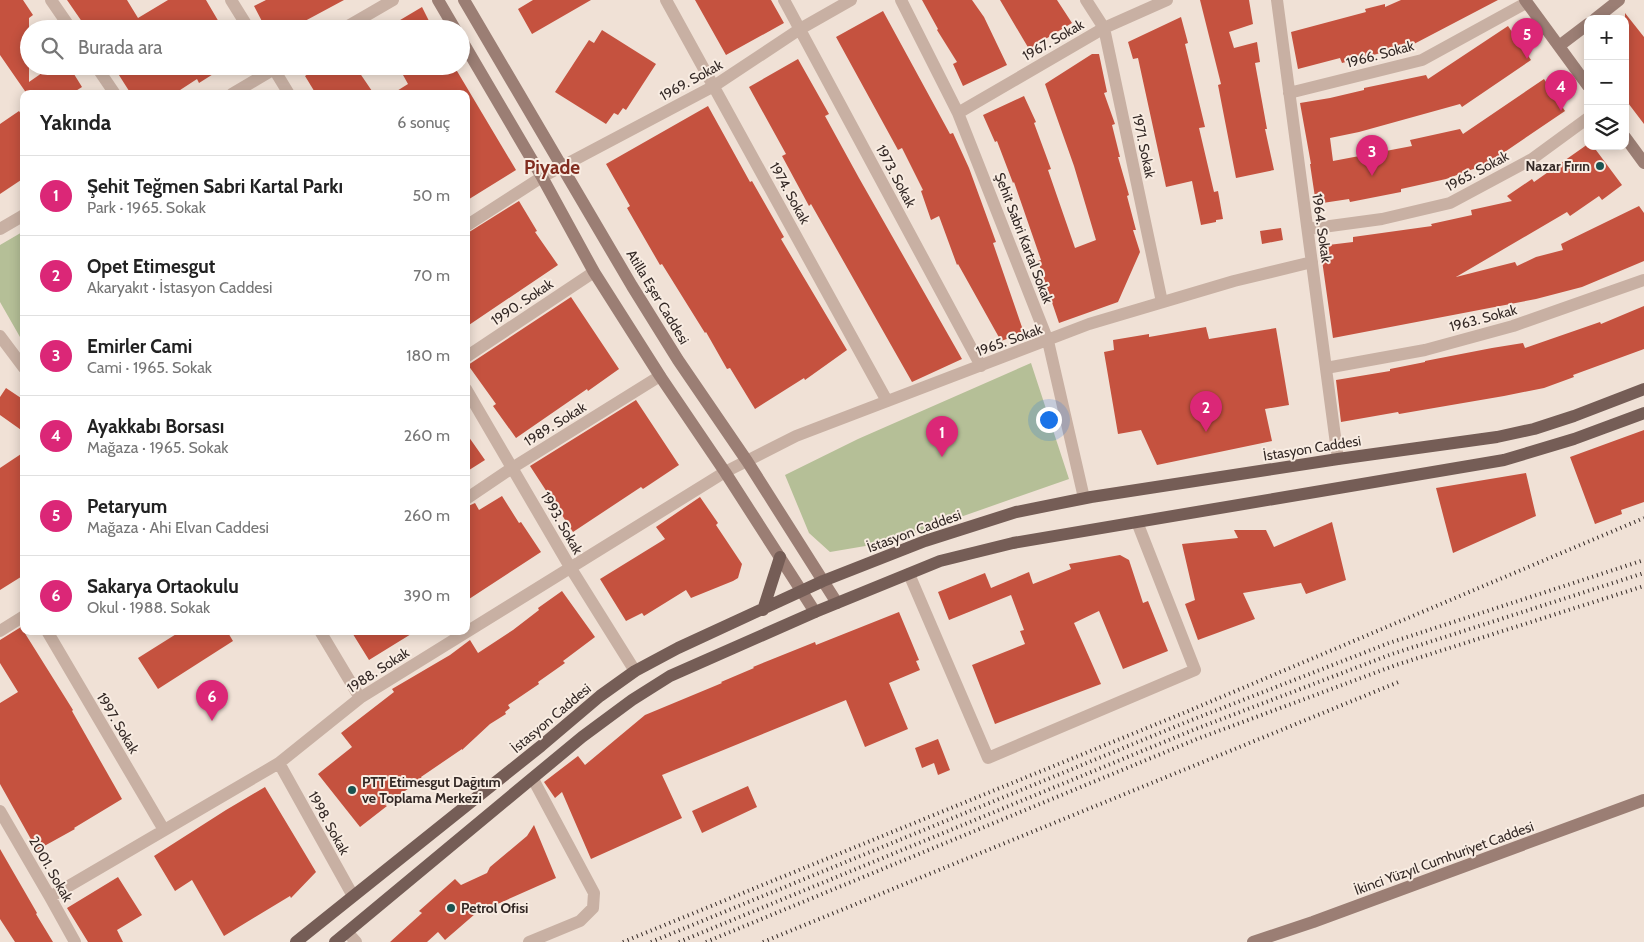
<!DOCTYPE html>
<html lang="tr">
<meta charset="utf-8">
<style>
body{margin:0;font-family:Cabin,sans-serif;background:#f2f2f2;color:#222}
.controls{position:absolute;right:15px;top:15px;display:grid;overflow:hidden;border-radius:10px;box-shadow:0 2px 12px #0003}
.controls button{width:45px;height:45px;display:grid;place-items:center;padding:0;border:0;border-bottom:1px solid #e0e0e0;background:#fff;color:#222;font:25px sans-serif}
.you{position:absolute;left:1048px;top:419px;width:18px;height:18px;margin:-12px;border:4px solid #fff;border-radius:50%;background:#1a73e8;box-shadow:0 0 0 8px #1a73e833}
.badge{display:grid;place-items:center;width:32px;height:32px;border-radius:50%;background:#db2777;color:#fff;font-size:16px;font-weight:700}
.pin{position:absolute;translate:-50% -41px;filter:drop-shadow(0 1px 2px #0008)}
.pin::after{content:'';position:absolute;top:26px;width:18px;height:15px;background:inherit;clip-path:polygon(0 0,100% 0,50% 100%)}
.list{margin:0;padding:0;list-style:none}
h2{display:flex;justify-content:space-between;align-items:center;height:65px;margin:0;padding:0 20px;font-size:21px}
h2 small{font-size:16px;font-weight:400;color:#767676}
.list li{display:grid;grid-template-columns:32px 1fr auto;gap:15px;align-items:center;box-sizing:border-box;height:80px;padding:0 20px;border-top:1px solid #e0e0e0}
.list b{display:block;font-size:19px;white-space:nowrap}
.list p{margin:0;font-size:16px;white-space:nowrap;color:#767676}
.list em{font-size:16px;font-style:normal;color:#767676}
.icon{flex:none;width:28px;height:28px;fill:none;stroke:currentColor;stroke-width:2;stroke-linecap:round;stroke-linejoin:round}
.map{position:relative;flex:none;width:1644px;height:942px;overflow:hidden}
.search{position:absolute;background:#fff;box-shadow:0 2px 12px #0003;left:20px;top:20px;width:450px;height:55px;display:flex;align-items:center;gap:12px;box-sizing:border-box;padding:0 18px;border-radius:28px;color:#767676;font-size:19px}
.panel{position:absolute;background:#fff;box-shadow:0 2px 12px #0003;left:20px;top:90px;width:450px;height:545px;border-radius:10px}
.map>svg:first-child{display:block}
.green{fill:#b5bf97}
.building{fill:#c5523f}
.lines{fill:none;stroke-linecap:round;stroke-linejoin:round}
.street{stroke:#c8b0a3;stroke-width:12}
.secondary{stroke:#9b7e74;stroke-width:12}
.primary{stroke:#755d56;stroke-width:12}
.rail{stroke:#332825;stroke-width:4;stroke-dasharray:1 4;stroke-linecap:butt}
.poi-dot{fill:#1b5351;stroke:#f8ece2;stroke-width:2}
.labels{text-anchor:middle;stroke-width:4;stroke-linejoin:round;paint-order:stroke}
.street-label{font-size:14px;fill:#332825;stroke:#f8ece2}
.poi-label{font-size:14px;font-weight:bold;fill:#332825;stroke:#f8ece2;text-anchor:start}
.district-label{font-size:19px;font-weight:bold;fill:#812c1f;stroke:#f8ece2}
</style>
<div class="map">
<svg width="1644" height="942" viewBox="0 0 1644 942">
<rect width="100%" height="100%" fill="#f0e1d6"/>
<!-- green -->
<path class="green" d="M24 231V344L0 302V245Z
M1031 363 1069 479 889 542 830 552 809 533 785 475 858 439Z"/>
<!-- building -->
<path class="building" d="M0 0H23L33 15 29 18V82L52 66H69L82 87 71 94H27L0 55Z
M67 0H127L138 18 168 0H206L223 29H87Z
M266 0H344L290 29H266L254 6Z
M533 0H591L532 34 518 9Z
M695 0H771L784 23 726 55Z
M922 0H972L984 17 1007 65 963 86 953 64 957 62 937 30 938 29Z
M1000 0H1057L1072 23 1029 49Z
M1200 0H1249L1253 24 1229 32 1234 48 1257 42 1260 62 1255 63 1267 129H1265L1274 170 1236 178 1218 85 1221 84Z
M1401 0H1498L1412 45 1342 63 1340 58 1298 69 1291 32 1366 12 1365 9 1385 4V7Z
M422 7 433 29H385Z
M883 11 950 134 953 133 969 168 996 242 993 243 1024 333 1001 341 958 264 957 265 939 216 931 220 921 191 923 190 902 148 898 150 836 37Z
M1625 13 1644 37V124L1625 99Z
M1181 17 1188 43 1185 44 1205 127 1199 128 1214 192 1218 191 1223 219 1216 220V222L1201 225 1192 181 1166 187 1138 58 1133 59 1128 42Z
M1508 26 1531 60 1462 107 1460 104 1359 132 1330 138 1333 161 1412 146 1410 140 1460 129 1463 134 1544 79 1565 111 1487 164 1446 179 1401 189V192L1350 202 1349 199 1316 204 1310 164H1311L1300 103 1330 98 1364 90V88L1426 75 1428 79Z
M602 30 656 64 626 110 623 108 618 115 614 113 606 124 555 92 589 40 594 43Z
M1092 54H1099L1107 92 1104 93 1115 124 1112 125 1120 157H1118L1129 195 1127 196 1136 230H1133L1140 252 1118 302 1059 323 1038 261 1041 260 1014 182 1013 183 997 141 995 142 983 115 1024 96 1036 122 1034 123 1051 169 1048 170 1075 248 1096 240 1074 166 1045 84Z
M798 59 829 114 825 116 859 178 962 359 912 382 811 204 809 206 782 156 786 154 749 87Z
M125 66H226L199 83 197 79 174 94H131L117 72Z
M319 66H355L374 94H316L305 76Z
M398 66H454L516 170 466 201V94H392L408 84Z
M708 106 750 182 752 181 784 237 781 239 847 350 805 380 804 378 755 409 730 368 727 369 706 332 705 333 662 264 660 265 627 208 630 206 606 164Z
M19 111 24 118V178L0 194V124Z
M1588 144V146H1593L1622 185 1602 200 1599 196 1570 216 1567 212 1456 277 1515 262 1517 266 1536 257 1563 250 1561 244 1639 206 1644 213V261L1582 287 1536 299 1333 338 1320 246 1353 242V237L1432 226 1431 224 1472 215 1471 210 1512 201 1507 196 1532 179 1534 182Z
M519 201 537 231 535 232 558 265 466 327V234Z
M1281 228 1283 240 1262 244 1260 231Z
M571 297 619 369 588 391 587 389 516 438 493 406 496 404 468 365Z
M1644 306V349L1573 375 1574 377 1544 388 1504 396 1399 414 1398 412 1341 422 1336 380 1390 371V369L1425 362V361L1492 348 1523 343 1525 348 1600 322 1601 324Z
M1206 327 1209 339 1276 328 1289 405 1265 409 1272 441 1157 465 1141 430 1118 434 1104 352 1114 350 1113 340 1149 334V337Z
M6 388 24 400V432L0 415V397Z
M636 400 679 465 643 489 641 487 573 532 530 466Z
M1644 430V502L1621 510 1622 514 1595 524 1570 457Z
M466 433 485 460 466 472Z
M24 452V575L0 590V468Z
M1526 473 1536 516 1453 553 1436 488Z
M502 496 519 523 521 522 541 552 466 601V507L475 503 479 510Z
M700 497 718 523 716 525 742 564 738 578 733 581 691 598 686 590 644 616 642 613 626 621 600 579 665 539 656 527Z
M1332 522 1346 580 1306 594 1301 583 1243 593 1255 619 1198 640 1185 604 1195 600 1182 544 1238 538 1234 530H1266L1274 547Z
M1120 555 1129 560 1143 603 1148 601 1168 651 1123 669 1099 611 1074 623 1101 684 995 724 972 665 1025 644 1020 631 1024 630 1011 595 949 620 938 592 985 573 991 588 1029 572 1033 584 1071 569 1069 564Z
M562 591 595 637 563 661 565 663 538 682 539 684 508 705 510 708 505 712 506 714 490 724 462 750V749L421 777 422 779 385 805 387 806 360 827 318 774 352 747 341 733 394 692 392 689 450 655 470 640 478 653 513 630 539 610 538 608Z
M899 612 919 660 916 661 920 670 889 683 908 729 865 747 846 700 662 775 682 818 591 859 562 792 555 798 544 782 578 756 585 765 645 715 722 683 721 682 754 668 753 667 815 642 816 645Z
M21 627 73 710 72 711 122 799 74 828 75 829 37 850 0 784V703L18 692 0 663V640Z
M181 631H227L233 641 158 689 138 658Z
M351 631H416L369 660Z
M938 739 950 770 938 775 934 763 922 768 915 748Z
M748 786 757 807 702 833 692 811Z
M265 787 316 872 291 898 290 896 224 936 192 880 175 891 154 856 226 810Z
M534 825 556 878 475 914 445 940 438 932 427 942H390L422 913 419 911 455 879 461 885 487 873 490 867 527 836Z
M0 849 37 913 36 914 53 942H15L0 919Z
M118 877 142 915 117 930 123 942H88L67 908Z"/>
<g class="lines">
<!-- street -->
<path class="street" d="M51 0 71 29
M231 0 249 29
M666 0 887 401
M784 0 981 366
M901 0 958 113 1048 341 1084 498
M1086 0 1104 28 1162 302
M1277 0 1338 459
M343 29 393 0
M96 66 115 94
M272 66 289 94
M1289 93 1422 60 1526 3
M232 94 279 66
M958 113 1104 28 1167 0
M466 226 542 177 714 86 800 29 851 0
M0 229 24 215
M1308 229 1382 219 1450 203 1532 159 1588 118
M0 336 24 368
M466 357 594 272
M1326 368 1425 350 1513 326 1644 280
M466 389 570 567 635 671
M466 499 512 468 660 376
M909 574 988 758 1195 670 1137 522
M0 631 24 616
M47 631 164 830
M320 631 360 698
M279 763 353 896
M0 811 50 897 75 942
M50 897 279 763 360 698 725 472 796 436 1089 324 1234 281 1312 262
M348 933 356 942
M529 942 580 921 593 908 594 893 533 779"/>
<!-- secondary -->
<path class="secondary" d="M438 0 455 29
M464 0 632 286 678 360 747 461 837 603
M1525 0 1588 86
M1595 19 1619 0
M461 39 542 177 594 272 660 376 725 472 815 612
M1559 46 1588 24
M1625 137 1644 163
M1253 942 1313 922 1644 800"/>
<!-- primary -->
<path class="primary" d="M763 610 780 557
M296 942 541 746 600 696 635 671 678 648 823 581 925 541 1016 512 1091 497 1338 459 1497 437 1534 429 1574 416 1644 389
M335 942 582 737 632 700 670 676 815 612 940 561 1013 543 1504 460 1574 439 1644 413"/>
<!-- rail -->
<path class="rail" d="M623 942 1186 712 1644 518
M651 942 1189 721 1389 643 1644 560
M679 942 1193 730 1392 654 1644 573
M706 942 1197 739 1396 665 1644 586
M763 942 1401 681"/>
</g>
<!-- markers -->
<g class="poi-dot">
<circle cx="1600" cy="166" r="5"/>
<circle cx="352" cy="790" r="5"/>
<circle cx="451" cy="908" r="5"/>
</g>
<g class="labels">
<!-- street labels -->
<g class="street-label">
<text transform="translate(1053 40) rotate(-30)" y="5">1967. Sokak</text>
<text transform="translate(1380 54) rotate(-15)" y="5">1966. Sokak</text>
<text transform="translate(691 80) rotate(-29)" y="5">1969. Sokak</text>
<text transform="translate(1144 146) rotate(78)" y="5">1971. Sokak</text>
<text transform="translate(1477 171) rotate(-28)" y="5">1965. Sokak</text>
<text transform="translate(896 176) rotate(62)" y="5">1973. Sokak</text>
<text transform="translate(790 193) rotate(61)" y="5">1974. Sokak</text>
<text transform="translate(1322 228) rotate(82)" y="5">1964. Sokak</text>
<text transform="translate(1024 238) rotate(69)" y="5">Şehit Sabri Kartal Sokak</text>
<text transform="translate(658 297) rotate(59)" y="5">Atilla Eşer Caddesi</text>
<text transform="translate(522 302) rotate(-34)" y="5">1990. Sokak</text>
<text transform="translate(1483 318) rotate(-15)" y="5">1963. Sokak</text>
<text transform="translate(1009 340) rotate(-20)" y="5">1965. Sokak</text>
<text transform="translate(555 424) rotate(-32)" y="5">1989. Sokak</text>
<text transform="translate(1312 448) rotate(-9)" y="5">İstasyon Caddesi</text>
<text transform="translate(562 523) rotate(60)" y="5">1993. Sokak</text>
<text transform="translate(914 531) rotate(-20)" y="5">İstasyon Caddesi</text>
<text transform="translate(378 670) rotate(-33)" y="5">1988. Sokak</text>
<text transform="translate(551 718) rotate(-40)" y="5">İstasyon Caddesi</text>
<text transform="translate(118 723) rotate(59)" y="5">1997. Sokak</text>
<text transform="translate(329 823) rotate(61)" y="5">1998. Sokak</text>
<text transform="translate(1444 858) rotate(-20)" y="5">İkinci Yüzyıl Cumhuriyet Caddesi</text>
<text transform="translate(51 869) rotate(60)" y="5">2001. Sokak</text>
</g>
<!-- poi labels -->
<g class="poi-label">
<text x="1590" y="171" text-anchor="end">Nazar Fırın</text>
<text x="362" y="787">PTT Etimesgut Dağıtım<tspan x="362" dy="16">ve Toplama Merkezi</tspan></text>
<text x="461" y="913">Petrol Ofisi</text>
</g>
<!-- district labels -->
<g class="district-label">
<text x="552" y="174">Piyade</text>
</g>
</g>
</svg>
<div class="controls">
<button>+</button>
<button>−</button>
<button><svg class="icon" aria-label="layers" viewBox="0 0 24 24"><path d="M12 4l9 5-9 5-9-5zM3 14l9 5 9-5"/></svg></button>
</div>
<div class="you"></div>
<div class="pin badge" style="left:942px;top:457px">1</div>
<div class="pin badge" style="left:1206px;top:432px">2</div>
<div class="pin badge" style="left:1372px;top:176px">3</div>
<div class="pin badge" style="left:1561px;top:111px">4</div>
<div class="pin badge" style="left:1527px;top:59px">5</div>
<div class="pin badge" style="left:212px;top:721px">6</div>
<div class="search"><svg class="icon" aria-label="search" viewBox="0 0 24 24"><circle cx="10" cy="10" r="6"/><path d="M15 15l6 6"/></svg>Burada ara</div>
<section class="panel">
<h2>Yakında<small>6 sonuç</small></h2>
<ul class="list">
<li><span class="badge">1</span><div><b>Şehit Teğmen Sabri Kartal Parkı</b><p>Park · 1965. Sokak</p></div><em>50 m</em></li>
<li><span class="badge">2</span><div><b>Opet Etimesgut</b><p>Akaryakıt · İstasyon Caddesi</p></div><em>70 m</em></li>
<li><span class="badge">3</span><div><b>Emirler Cami</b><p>Cami · 1965. Sokak</p></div><em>180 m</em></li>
<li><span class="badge">4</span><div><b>Ayakkabı Borsası</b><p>Mağaza · 1965. Sokak</p></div><em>260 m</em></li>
<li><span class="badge">5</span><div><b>Petaryum</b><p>Mağaza · Ahi Elvan Caddesi</p></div><em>260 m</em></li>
<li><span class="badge">6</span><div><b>Sakarya Ortaokulu</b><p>Okul · 1988. Sokak</p></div><em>390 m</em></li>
</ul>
</section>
</div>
